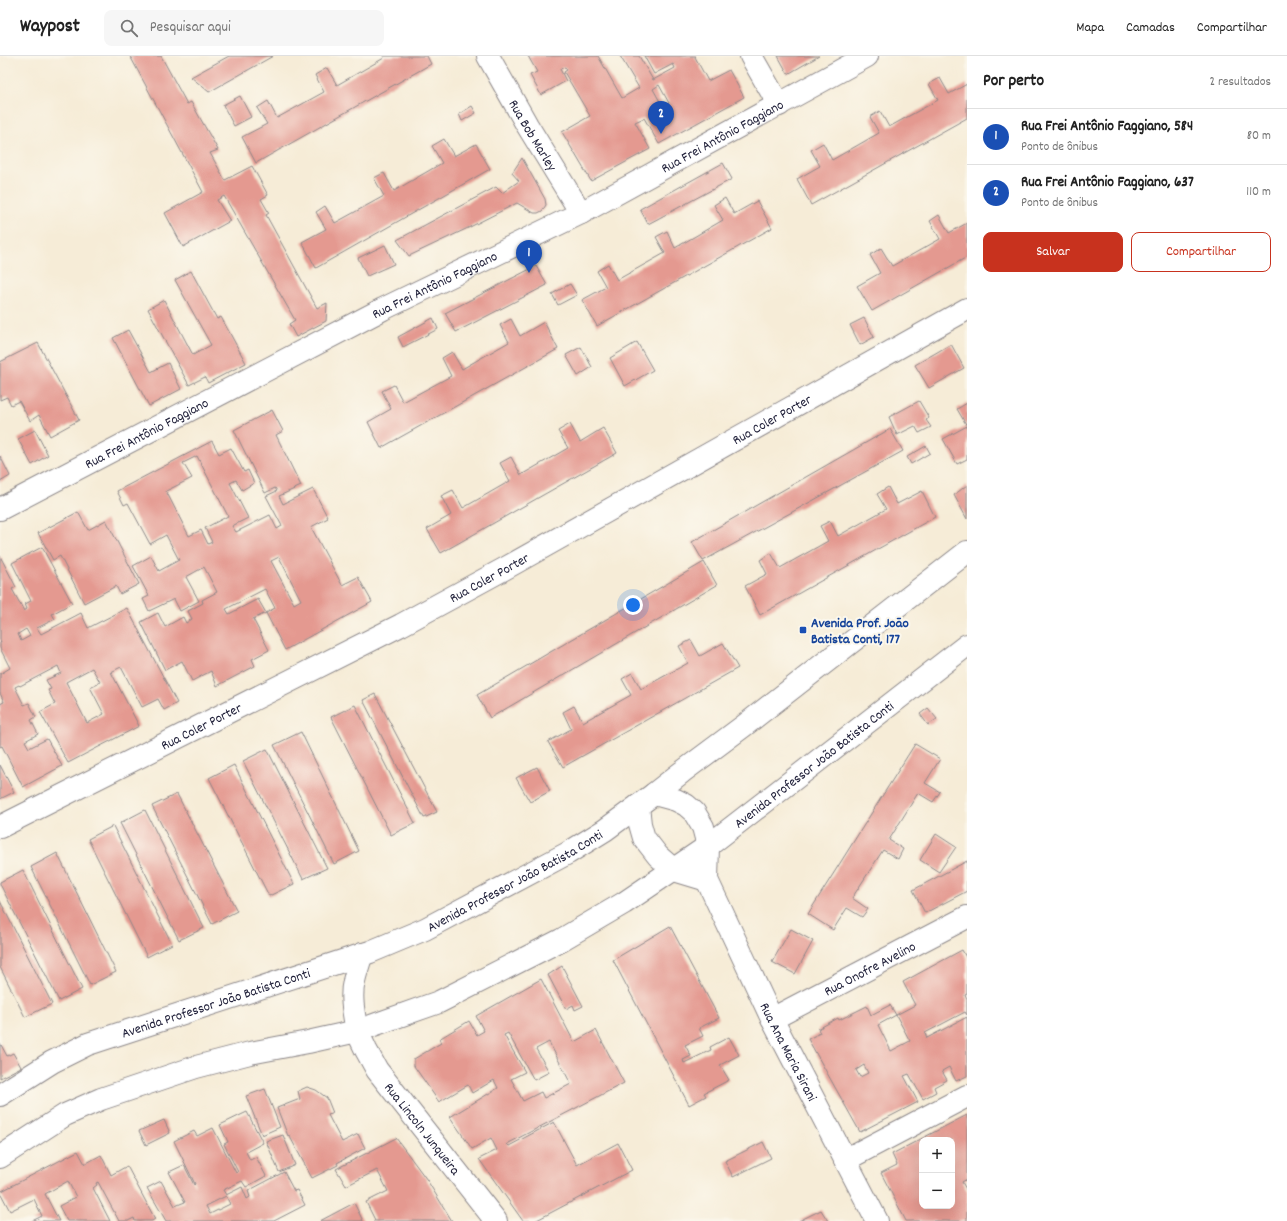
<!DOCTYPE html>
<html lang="pt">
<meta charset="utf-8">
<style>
body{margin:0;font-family:Dekko,sans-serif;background:#f6f6f6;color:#222}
.controls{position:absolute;right:12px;bottom:12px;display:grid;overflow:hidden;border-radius:8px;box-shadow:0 4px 16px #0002}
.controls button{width:36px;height:36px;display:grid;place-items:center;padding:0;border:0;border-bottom:1px solid #e0e0e0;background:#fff;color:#222;font:20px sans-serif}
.you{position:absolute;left:633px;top:549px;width:14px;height:14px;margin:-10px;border:3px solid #fff;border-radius:50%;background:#1a73e8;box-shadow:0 0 0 6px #1a73e833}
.badge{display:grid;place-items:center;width:26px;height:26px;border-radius:50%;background:#c8321e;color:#fff;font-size:13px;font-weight:700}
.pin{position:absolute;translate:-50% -33px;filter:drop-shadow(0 1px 2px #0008)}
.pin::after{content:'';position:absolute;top:21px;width:14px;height:12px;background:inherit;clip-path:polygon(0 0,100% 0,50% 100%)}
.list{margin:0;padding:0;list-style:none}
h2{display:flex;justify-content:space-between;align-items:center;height:52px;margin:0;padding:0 16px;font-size:17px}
h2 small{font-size:13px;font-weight:400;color:#767676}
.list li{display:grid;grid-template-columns:26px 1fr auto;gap:12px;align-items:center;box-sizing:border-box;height:56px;padding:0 16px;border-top:1px solid #e0e0e0}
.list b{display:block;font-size:15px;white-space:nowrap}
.list p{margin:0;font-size:13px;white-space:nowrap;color:#767676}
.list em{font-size:13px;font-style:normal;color:#767676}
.actions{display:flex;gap:8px;padding:12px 16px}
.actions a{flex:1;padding:9px 0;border:1px solid #c8321e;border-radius:8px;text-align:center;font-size:14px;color:#c8321e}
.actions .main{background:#c8321e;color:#fff}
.icon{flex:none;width:22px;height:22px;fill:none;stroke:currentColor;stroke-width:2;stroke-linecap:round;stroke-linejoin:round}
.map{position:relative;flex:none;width:967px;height:1165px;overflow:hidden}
header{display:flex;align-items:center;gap:24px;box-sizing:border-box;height:56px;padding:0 20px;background:#fff;border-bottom:1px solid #e0e0e0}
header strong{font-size:19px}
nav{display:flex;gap:22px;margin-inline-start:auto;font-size:14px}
.search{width:280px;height:36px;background:#f6f6f6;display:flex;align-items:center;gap:10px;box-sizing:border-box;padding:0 14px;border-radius:8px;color:#767676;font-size:15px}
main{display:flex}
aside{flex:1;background:#fff}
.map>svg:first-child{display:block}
.building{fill:#e49990;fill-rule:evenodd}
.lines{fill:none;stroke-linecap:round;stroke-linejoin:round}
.minor-casing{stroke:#8c8789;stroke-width:24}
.secondary-casing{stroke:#8c8789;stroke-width:24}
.minor{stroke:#fff;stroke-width:22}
.secondary{stroke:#fff;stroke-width:22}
.transit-dot{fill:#1a4fb4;stroke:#fbf7ec;stroke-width:1.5}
.labels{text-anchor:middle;stroke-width:4;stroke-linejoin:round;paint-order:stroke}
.street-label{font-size:14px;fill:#22223b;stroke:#fbf7ec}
.transit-label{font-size:14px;font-weight:bold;fill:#164399;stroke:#fbf7ec;text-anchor:start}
</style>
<header>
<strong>Waypost</strong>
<div class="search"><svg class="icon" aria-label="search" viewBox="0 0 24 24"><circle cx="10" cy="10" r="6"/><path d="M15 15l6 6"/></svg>Pesquisar aqui</div>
<nav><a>Mapa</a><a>Camadas</a><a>Compartilhar</a></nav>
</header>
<main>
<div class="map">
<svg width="967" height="1165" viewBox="0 0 967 1165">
<rect width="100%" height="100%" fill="#fbf7ec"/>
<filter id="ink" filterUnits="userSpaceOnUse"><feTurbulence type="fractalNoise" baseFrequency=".025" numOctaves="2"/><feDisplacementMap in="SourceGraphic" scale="8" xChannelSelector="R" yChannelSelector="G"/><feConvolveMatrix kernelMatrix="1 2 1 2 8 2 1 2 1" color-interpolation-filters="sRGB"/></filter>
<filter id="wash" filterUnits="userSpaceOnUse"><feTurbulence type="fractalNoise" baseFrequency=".012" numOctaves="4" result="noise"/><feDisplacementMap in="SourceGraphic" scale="16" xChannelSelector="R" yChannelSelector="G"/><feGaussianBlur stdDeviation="0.9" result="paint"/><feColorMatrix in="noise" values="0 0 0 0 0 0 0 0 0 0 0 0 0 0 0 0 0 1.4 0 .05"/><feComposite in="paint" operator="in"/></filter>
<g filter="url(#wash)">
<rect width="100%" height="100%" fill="#f6ecd7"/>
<g id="blocks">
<!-- building -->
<path class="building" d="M130 0H161L187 48 191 46 218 94 210 97 225 124 252 110 268 139 261 143 269 157 266 159 317 252 327 247 326 265 296 281 289 268 295 264 224 140 217 144 230 165 183 191 165 157 203 136Z
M229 0H273L209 36 191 21Z
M383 0H427L431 8 256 107 242 81 267 68 257 52 268 45 277 62 324 36 315 19 327 12 337 29 384 2Z
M528 0H598L622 42 639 32 620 0H639L653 24 675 12 673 8 654 18 644 0H696L695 1 708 25 729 14 744 41 659 88 644 62 635 66 650 93 591 125 562 76 590 60 564 16 567 14 565 11 560 13 566 25 541 39 530 19 537 16ZM659 29 669 47 663 51 653 33Z
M778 0H819L788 18Z
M940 22 949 38 967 28V62L811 149 797 123 820 110 811 94 823 87 832 104 879 77 870 61 880 55 889 71 938 44 929 28Z
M240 40 251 61 234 70 223 49Z
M472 50 476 57 462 65 459 58Z
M444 83 454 100 476 88 490 113 316 212 302 186 326 173 316 156 325 150 335 167 384 140 374 122 384 117 394 135 442 107 432 90Z
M522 102 545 143 546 149 542 155 538 157H534L517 147 468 172 409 200 397 184 496 131 502 137 519 125 512 117Z
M723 107 732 123 648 168 640 153Z
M725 142 734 158 757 145 772 172 597 270 582 244 606 231 597 215 608 208 617 224 665 197 656 181 667 175 675 192 723 164 714 149Z
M939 159 949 177 967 167V201L872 255 857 230 880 217 870 199 881 192 892 210 940 183 930 165Z
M385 189 394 208 367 220 358 202Z
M536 210 547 229 456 276 445 257Z
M191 215 217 263 221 261 246 307 208 327 205 321 189 329 148 253 164 244 193 299 211 289 175 224Z
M570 228 577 239 558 249 552 238Z
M433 262 438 273 403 291 398 281Z
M864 262 874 281 860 289 850 269Z
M511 263 520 280 544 266 558 293 381 392 368 366 391 353 382 335 394 329 403 346 451 320 442 302 452 296 462 313 509 286 500 269Z
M128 274 151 316 168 307 181 333 149 350 113 282Z
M637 286 653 314 625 330 610 302Z
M38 287 79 364 50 380 39 359 30 365 19 345 11 349 7 341 0 344V306Z
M951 288 964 312 929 332 915 309Z
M581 291 592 311 578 320 566 299Z
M919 345 929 362 926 364 931 371 919 377 915 370 897 379 889 361Z
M967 347V403L957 408 943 383 967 370 957 353Z
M272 354 283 375 276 379 301 430 279 440 283 448 313 433 328 462 311 471 342 529 358 521 372 546 285 594 266 557 275 552 265 533 226 553 229 558 258 543 266 557 253 563 269 594 252 603 255 610 217 630 211 615 192 625 182 605 165 614 141 566 158 557 165 571 183 561 186 567 192 563 188 555 203 547 202 544 217 536 204 511 186 521 199 545 180 555 174 543 149 555 143 543 149 540 133 510 151 500 159 515 179 504 166 479 150 488 128 447 124 449 117 435 212 385 219 398 231 392 244 416 248 414 254 427 242 434 236 424 230 427 248 462 232 470 236 476 270 459 277 473 282 470 266 440 277 435 275 432 265 437 234 374ZM197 400 228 460 205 472 212 486 208 488 201 474 189 480 166 435 192 422 183 407ZM279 501 301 544 294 548 271 505Z
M570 368 580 386 603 372 617 397 441 497 427 473 451 459 441 440 453 434 463 452 510 425 500 407 511 401 521 419 568 392 558 375Z
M890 373 903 395 703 505 692 486Z
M35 374 48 399 32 409 18 383Z
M926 390 930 397 911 408 907 401Z
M0 400 10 420 0 426Z
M967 429V463L954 439Z
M888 431 897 448 922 435 935 461 760 559 745 530 767 518 760 504 771 497 780 512 828 485 820 470 830 465 838 480 886 453 877 438Z
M78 456 88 474 106 464 139 528 120 538 116 530 84 547 60 500 53 504 38 477Z
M42 491 72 547 52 558 55 563 37 572 41 578 81 557 88 572 127 552 177 647 164 654 158 643 142 651 121 611 111 616 139 670 68 707 40 656 55 648 48 634 51 633 46 624 61 617 58 610 20 630 19 629 15 631 24 649 29 647 36 661 31 664 38 678 25 685 29 692 47 683 62 710 23 731 2 690 0 691V648L4 646 0 637V618L10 612 0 592V587L1 586 0 584V500L16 531 12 533 24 555 27 553 25 548 31 545 12 507ZM26 573 30 580 21 585 18 578ZM92 612 100 626 90 631 104 658 87 667 66 626Z
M704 506 717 529 490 662 477 639Z
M691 584 700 600 723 587 738 612 563 711 548 686 571 673 563 656 574 650 583 666 631 639 622 623 632 617 641 633 688 607 679 590Z
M375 638 437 756 424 762 363 644Z
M355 649 415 767 391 779 331 661Z
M928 652 937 663 928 669 920 658Z
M301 676 359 795 334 808 274 689Z
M915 688 940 703 925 727 940 736 933 746 918 737 889 784 903 793 898 803 883 794 852 842 868 853 862 861 847 852 833 874 808 858Z
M267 693 327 812 303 823 243 705Z
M0 709 14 736 0 743Z
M234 709 294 828 269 840 209 722Z
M537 711 550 735 530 746 516 722Z
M177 738 237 855 212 868 152 750Z
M145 754 204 872 179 884 120 767Z
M113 770 172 888 147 901 88 783Z
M936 778 956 791 939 816 920 804Z
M57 797 116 916 90 929 31 811Z
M967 805V835L925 857 913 834Z
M23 814 82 933 59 945 0 828V826Z
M0 845 52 948 25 961 0 911Z
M670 870 719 962 699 972 703 980 685 989 691 1000 683 1004 684 1007 711 994 710 991 729 981 739 999 720 1009 729 1024 704 1037 706 1040 689 1049 613 904Z
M791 873 813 885 795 918 772 906Z
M962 894 967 903V938L965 939 967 944V959L965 956 925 977 927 982 967 961V1020L956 1025 949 1011 942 1015 947 1024 934 1031 936 1036 923 1043 909 1018 904 1020 918 1046 860 1076 808 983 820 977 818 973 838 962 839 964 867 950 871 959 890 949 896 959 878 969 891 995 910 985 896 959 915 949 903 926ZM864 1009 868 1017 860 1021 856 1014Z
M562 910 583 950 575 954 573 949 566 953 548 919Z
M541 923 574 986 596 974 624 1027 507 1088 509 1090 554 1066 577 1109 618 1087 632 1114 535 1165H523L479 1103 497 1094 491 1082 472 1093 450 1061 498 1032 494 1024 472 1037 468 1029 439 1046 414 1010V1003L441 987 439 983 469 965 477 979 484 975 476 960ZM508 977 534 1024 549 1016 536 993 549 986 571 1028 544 1042 541 1036 523 1045 511 1023 525 1016 504 979Z
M0 987 7 1000 13 997 21 1011 0 1022Z
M307 1031 316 1034 327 1042 333 1057 328 1059 342 1086 358 1078 365 1092 337 1107 338 1109 312 1122 289 1079 288 1080 277 1052 300 1043 298 1035Z
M265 1033 280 1071 262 1079 246 1040Z
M247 1056 263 1087 246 1096 250 1104 256 1101 266 1120 246 1131 242 1125 223 1134 226 1139 242 1131 247 1143 250 1141 248 1135 284 1116 294 1135 297 1134 305 1149 274 1165H166L147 1132 161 1125 175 1150 185 1146 169 1116 184 1109 194 1129 195 1128 174 1085 194 1075 197 1080 213 1072 236 1117 238 1116 224 1088 228 1086 220 1069ZM226 1140 230 1148 210 1158 206 1150Z
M967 1059V1123L962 1126 967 1135V1165H906L881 1117 897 1109 892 1098ZM922 1084H952V1150H922Z
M164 1064 170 1077 146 1089 139 1075Z
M283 1079 295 1109 279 1116 266 1085Z
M396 1082 427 1124 452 1165H373L375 1164 366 1146 388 1135 377 1114 346 1130 336 1113Z
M763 1086 771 1102 733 1121 725 1105Z
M78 1095 85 1108 101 1099 111 1119 127 1110 155 1163 152 1165H135L134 1162 128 1165H119L98 1126 96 1127 97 1129 93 1132 110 1165H67L59 1150 76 1141 68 1125 45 1138 59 1165H32L42 1160 34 1143 10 1155 0 1136Z
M354 1147 363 1165H320Z
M821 1154 828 1165H799Z"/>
</g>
</g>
<g filter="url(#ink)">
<use href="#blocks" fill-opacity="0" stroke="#8c8789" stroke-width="1"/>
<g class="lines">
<defs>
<g id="minor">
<path id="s1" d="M488 0 527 69 581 157"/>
<path d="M751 0 779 49"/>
<path id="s2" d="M0 453 383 253 581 157 867 0"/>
<path id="s3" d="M654 738 676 744 686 749 694 756 703 771 708 790 707 824 772 963 877 1165"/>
<path d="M638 750 640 768 644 782 658 800 674 814 707 824"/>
<path id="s4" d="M0 771 401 569 504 513 967 253"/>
<path id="s5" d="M772 963 967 861"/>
<path id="s6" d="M357 975 366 994 377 1014 496 1165"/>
<path d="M845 1104 967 1040"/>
</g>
<g id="secondary">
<path d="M357 975C354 959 350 941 354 925 356 916 359 907 362 898"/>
<path id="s7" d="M0 1039 52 1006 88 988 370 896 425 873 568 797 605 774 654 738 682 716 745 669 967 496"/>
<path id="s8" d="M0 1101 65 1059 101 1043 196 1011 250 997 308 986 357 975 385 965 439 946 561 884 624 847 708 790 967 589"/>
</g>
</defs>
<!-- minor casing -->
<use href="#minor" class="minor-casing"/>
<!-- secondary casing -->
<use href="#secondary" class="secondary-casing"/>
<!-- minor -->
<use href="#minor" class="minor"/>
<!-- secondary -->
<use href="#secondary" class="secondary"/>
</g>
</g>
<!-- markers -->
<rect class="transit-dot" x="799" y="570" width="8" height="8" rx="2"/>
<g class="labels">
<!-- street labels -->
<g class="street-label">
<text dy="5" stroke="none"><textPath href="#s1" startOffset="91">Rua Bob Marley</textPath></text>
<text dy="5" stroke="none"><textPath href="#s2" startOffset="813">Rua Frei Antônio Faggiano</textPath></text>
<text dy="5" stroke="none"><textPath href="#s2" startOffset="489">Rua Frei Antônio Faggiano</textPath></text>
<text dy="5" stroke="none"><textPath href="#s4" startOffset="873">Rua Coler Porter</textPath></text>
<text dy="5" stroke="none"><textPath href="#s2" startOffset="165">Rua Frei Antônio Faggiano</textPath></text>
<text dy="5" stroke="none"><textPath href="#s4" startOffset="549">Rua Coler Porter</textPath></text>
<text dy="5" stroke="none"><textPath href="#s4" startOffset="225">Rua Coler Porter</textPath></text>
<text dy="5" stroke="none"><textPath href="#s8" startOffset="914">Avenida Professor João Batista Conti</textPath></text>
<text dy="5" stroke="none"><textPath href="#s7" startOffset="560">Avenida Professor João Batista Conti</textPath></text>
<text dy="5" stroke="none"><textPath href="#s5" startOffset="110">Rua Onofre Avelino</textPath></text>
<text dy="5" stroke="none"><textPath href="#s7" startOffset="236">Avenida Professor João Batista Conti</textPath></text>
<text dy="5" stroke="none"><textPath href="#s3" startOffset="306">Rua Ana Maria Sirani</textPath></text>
<text dy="5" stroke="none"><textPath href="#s6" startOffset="118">Rua Lincoln Junqueira</textPath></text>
</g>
<!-- transit labels -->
<g class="transit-label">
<text x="811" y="571">Avenida Prof. João<tspan x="811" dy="16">Batista Conti, 177</tspan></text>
</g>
</g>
</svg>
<div class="controls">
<button>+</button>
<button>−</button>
</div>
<div class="you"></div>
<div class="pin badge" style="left:529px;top:217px;background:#1a4fb4">1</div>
<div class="pin badge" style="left:661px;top:78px;background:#1a4fb4">2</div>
</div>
<aside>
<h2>Por perto<small>2 resultados</small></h2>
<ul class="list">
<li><span class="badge" style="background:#1a4fb4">1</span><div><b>Rua Frei Antônio Faggiano, 584</b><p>Ponto de ônibus</p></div><em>80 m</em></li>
<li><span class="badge" style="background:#1a4fb4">2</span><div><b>Rua Frei Antônio Faggiano, 637</b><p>Ponto de ônibus</p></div><em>110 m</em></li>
</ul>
<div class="actions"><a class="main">Salvar</a><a>Compartilhar</a></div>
</aside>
</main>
